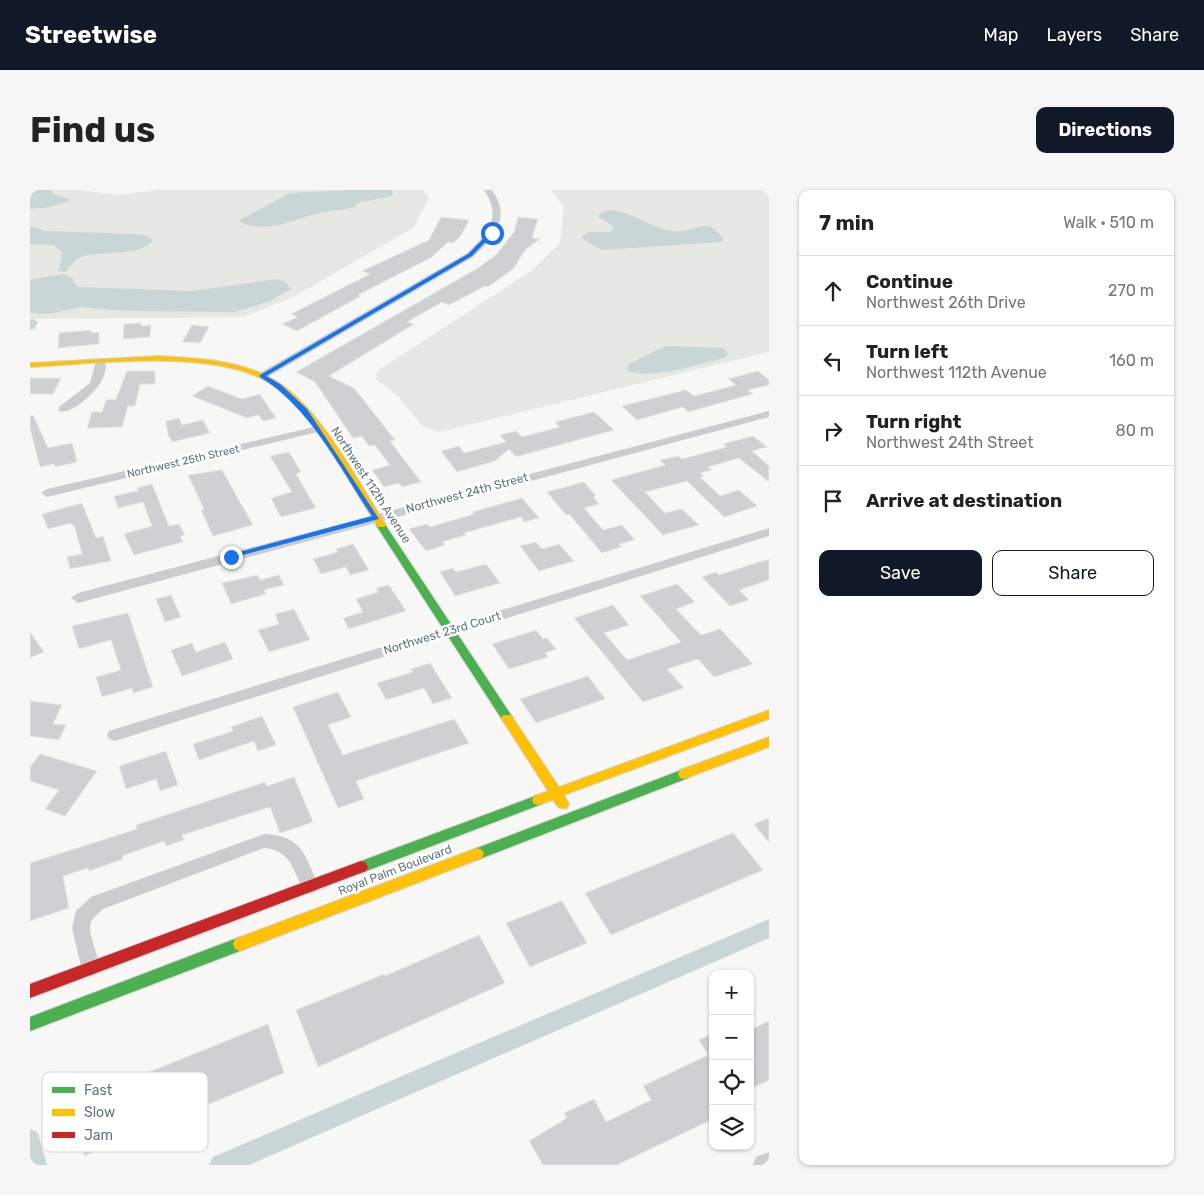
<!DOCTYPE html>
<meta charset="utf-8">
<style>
body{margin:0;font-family:Rubik,sans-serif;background:#f6f6f6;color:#222}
.controls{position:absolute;right:15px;bottom:15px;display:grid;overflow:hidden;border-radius:10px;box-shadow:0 1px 4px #0004}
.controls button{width:45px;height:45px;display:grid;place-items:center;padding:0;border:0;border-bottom:1px solid #e0e0e0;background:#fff;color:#222;font:25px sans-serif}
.stop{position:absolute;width:15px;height:15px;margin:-11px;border:4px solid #1a73e8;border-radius:50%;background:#fff}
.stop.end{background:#1a73e8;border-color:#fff;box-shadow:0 1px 5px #0008}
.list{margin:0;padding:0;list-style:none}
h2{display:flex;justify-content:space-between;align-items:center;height:65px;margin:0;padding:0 20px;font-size:21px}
h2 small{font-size:16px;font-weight:400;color:#767676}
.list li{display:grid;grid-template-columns:32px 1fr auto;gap:15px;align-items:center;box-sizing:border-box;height:70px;padding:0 20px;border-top:1px solid #e0e0e0}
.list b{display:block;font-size:19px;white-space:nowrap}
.list p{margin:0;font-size:16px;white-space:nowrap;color:#767676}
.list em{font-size:16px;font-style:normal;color:#767676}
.actions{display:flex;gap:10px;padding:15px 20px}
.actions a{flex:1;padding:11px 0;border:1px solid #111827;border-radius:10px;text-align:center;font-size:18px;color:#111827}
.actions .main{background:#111827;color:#fff}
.icon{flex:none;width:28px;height:28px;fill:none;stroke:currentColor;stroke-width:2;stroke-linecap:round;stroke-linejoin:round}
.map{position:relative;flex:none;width:739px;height:975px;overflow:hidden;border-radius:10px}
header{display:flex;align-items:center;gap:30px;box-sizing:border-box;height:70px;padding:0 25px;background:#111827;color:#fff}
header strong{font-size:24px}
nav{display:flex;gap:28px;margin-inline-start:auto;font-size:18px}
.intro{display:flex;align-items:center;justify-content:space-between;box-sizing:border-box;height:120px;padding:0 30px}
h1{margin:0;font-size:35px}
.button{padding:12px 22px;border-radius:10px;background:#111827;color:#fff;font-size:18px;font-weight:700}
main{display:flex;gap:30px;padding:0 30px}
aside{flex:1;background:#fff;border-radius:10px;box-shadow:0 1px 4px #0004}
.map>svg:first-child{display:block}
.green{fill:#e6e9e3}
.water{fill:#cad5d6}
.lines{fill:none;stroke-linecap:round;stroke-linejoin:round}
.canal{fill:#cad5d6;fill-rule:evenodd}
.building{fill:#ced0d1;stroke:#e6e6e6}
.fast-casing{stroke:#d4d5d5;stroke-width:2}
.slow-casing{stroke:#d4d5d5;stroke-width:2}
.jam-casing{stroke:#d4d5d5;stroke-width:2}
.street{fill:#cbcccd;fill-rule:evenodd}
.fast{fill:#4caf50;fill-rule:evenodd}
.slow{fill:#ffc107;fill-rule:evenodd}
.jam{fill:#c62828;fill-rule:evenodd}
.route{fill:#1a73e8}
.labels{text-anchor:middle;stroke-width:5;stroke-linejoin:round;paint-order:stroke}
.far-street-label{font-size:11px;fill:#627581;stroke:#fff}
.street-label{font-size:12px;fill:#627581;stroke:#fff}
.key{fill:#fff;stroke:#d0d6d9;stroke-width:1}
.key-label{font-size:14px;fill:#627581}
</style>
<header>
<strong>Streetwise</strong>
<nav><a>Map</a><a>Layers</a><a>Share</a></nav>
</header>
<div class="intro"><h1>Find us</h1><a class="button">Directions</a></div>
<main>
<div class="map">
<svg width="739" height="975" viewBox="0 0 739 975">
<rect width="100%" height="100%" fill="#f7f7f6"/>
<!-- green -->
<path class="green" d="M0 0H49L88 5 126 0H393L399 8 383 38 263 107 214 127 0 129Z
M521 0H739V162L409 242 392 236 368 206 346 189 347 181 501 81 530 53 534 17Z"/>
<!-- water -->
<path class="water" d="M0 0H21L23 4 41 10 21 17 0 19Z
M320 0H361L363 3 362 6 327 13 325 17C312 21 299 20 286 24 258 31 236 45 208 31L260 3Z
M579 20C602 21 620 38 642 41 665 45 676 22 694 50L690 52 572 60 554 50 552 46 559 42H581L584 37 569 27V24Z
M0 36 15 41 105 44 118 46 123 50C110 69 66 59 49 68 44 70 40 78 35 82L29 81 32 62 23 55 0 54Z
M33 84 42 88 47 97 162 101 247 89 256 92 261 99 240 111 205 122 96 121 50 117 19 124 0 123V90Z
M636 156 694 158 698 165 694 168C668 174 620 191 596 180L599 174Z"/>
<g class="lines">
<!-- canal -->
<path class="canal" d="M3 129 8 132 4 139 0 140V130Z
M739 729V748L219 975H179L183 967Z
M0 939 8 943 17 975H0Z"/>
</g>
<!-- building -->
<path class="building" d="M411 27 439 30 430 47 423 53 418 52 402 67 328 105 331 106 267 141 252 134 268 127 261 124 340 84 332 81 399 50Z
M488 27 508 29 502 48 510 49 496 59 483 79 458 97 455 96 419 115 412 112 377 132 384 134 299 186 324 198 365 250 360 251 391 292 372 297 369 293 354 297 342 280 360 275 345 255 339 256 332 246 323 248 285 192 266 182 448 78 467 64 484 42Z
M111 133V136L121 135 120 147 93 149 94 134Z
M162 135 179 137 170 153 152 152Z
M61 140V143L69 142V154L28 158 29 143Z
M97 181H125V194H110L105 216H98L92 237 57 238 62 222H72L76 210 86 209Z
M728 181 739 190V195L718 200 723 204 658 222 653 217 607 230 592 216 656 200 664 206 706 195 698 189Z
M0 188H31L23 204H0Z
M178 196 212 209 230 204 246 228 233 231 229 225 217 228 162 206Z
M564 222 584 240 489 266H485L479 259 465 271 427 282 411 261 429 256 434 263 476 252 470 245 486 241 492 247 530 237 525 232Z
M3 225 18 258 42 253 47 272 25 277 24 274 10 277 0 238V226Z
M149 228 152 235 173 230 180 243 142 252 138 245 136 231Z
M723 246 737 257 722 261 739 276V292L709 268 678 277 682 280 670 283 674 286 670 287 690 306 709 300 727 316 694 327 657 291 615 302 635 323 652 319 669 335 633 345 581 290 635 275 630 270 648 266 652 269 697 257 693 254Z
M259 262 271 282 266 284 286 318 251 327 241 308 262 302 240 266Z
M192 280 223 335 183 346 171 320 174 319 158 285Z
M554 292 566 306 563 307 569 314 554 318 573 340 592 335 605 350 589 354 591 357 572 363 539 324 536 325 517 302Z
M122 294 139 336 149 334 155 345 150 346 153 352 104 365 94 344 122 336 113 312 88 318 84 306 108 301 107 298Z
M492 308 509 328 494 332 491 327 434 343 436 345 412 352 415 355 396 361 379 339 397 334 400 337 444 324 442 322Z
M52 313 66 348 73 346 81 371 40 379 37 367 52 364 45 338 41 333 18 339 12 324Z
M506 352 512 359 529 354 544 371 509 381 490 356Z
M323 354 339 380 320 385 316 377 291 384 283 369 308 362 306 359Z
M739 369V390L709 400 719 410 700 416 672 387 686 382 689 385Z
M456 374 470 393 425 406 410 382 423 378 426 382Z
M228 385 230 390 249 385 254 395 234 400 236 404 201 414 192 393Z
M647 394 665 412 646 419 671 445 690 439 723 474 684 487 668 469 637 479 654 498 613 512 544 428 583 415 599 435 574 443 597 470 651 452 610 406Z
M359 395 376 421 319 439 313 428 333 422 326 409 348 402 346 398Z
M141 405 151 427 135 432 126 409Z
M264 419 280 450 239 462 228 440 249 434 245 424Z
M98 423 123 497 103 503 102 498 72 507 66 487 91 480 81 450 49 459 42 436Z
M506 440 513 449 517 448 526 459 515 463 518 467 479 479 462 454Z
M0 442 14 462 0 468Z
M195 452 203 469 152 486 141 460 162 453 166 462Z
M400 473 422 508 403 514 394 498 356 510 347 493 383 482 381 479Z
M558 486 575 509 506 533 490 509Z
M308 502 321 527 298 535 313 565 424 529 439 553 326 591 334 609 308 618 263 517Z
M0 511 32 515 23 534 36 535 29 550 0 546Z
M232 526 246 555 228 561 224 551 169 570 163 554 203 541 201 537Z
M136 561 148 595 130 601 126 589 96 599 89 576Z
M10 564 67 581 35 626 15 619 29 600 0 591V577Z
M264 587 283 632 250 643 240 617 152 645 154 650 136 656 134 651 92 666 93 669 59 681 58 678 33 686 39 718 0 731V673L107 639 106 635 235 592 237 596Z
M739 628V653L724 634Z
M703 643 733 680 581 745 555 703Z
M532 711 557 753 500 777 476 733Z
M449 745 475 793 288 877 266 820 330 794 354 784 355 786Z
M739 831V890L720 899V840Z
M238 834 254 883 54 966 45 912Z
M683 843V929L587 975H513L499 951 537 928 534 923 564 909 576 932 621 910 613 896 678 865 669 850Z"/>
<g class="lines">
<defs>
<path id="fast" d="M351 332 354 333 481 525 483 528 481 531H473L346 335Z
M654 579 658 580 660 584 658 588 447 670 442 668 440 664 442 660Z
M508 605 512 606 514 610 512 614 331 683 326 681 324 677 326 673Z
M210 747 215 749 217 754 215 759 0 841V827Z"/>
<path id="slow" d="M128 166C167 168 212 170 246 191 289 216 329 293 356 335L354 337H348C318 291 292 235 248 199 195 156 66 174 0 177V173Z
M739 520V529L534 605 539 614 537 618C529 620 527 616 523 610L508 615 504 614 502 610 504 606 518 601 471 528 473 525H481L529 597Z
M739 547V557L654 589 650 588 648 584 650 580Z
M447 658 452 660 454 664 452 668 210 761 205 759 203 754 205 749Z"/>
<path id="jam" d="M331 671 336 673 338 677 336 681 0 808V794Z"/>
</defs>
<!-- fast casing -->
<use href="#fast" class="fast-casing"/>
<!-- slow casing -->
<use href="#slow" class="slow-casing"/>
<!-- jam casing -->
<use href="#jam" class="jam-casing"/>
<!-- street -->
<path class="street" d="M454 0H462C482 28 464 47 443 67L236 188H228V184L437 63C457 44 473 27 454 0Z
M71 168 76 171C76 178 75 184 72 190 67 201 42 225 29 221V217L60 193 66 171Z
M739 221V227L48 413 41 408 48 403Z
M288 236 292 237V241L17 307 11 303 17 299Z
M739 338V346L85 551 79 549 77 545 79 541 85 539Z
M234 644C273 646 274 664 289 696L286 702 280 704 274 702C263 680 261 660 234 658L73 719C70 722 65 726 62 730 54 744 74 768 67 784L60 787 53 784 42 738 46 721 61 707Z
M739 962V975H723L726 967Z"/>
<!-- fast -->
<use href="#fast" class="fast"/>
<!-- slow -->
<use href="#slow" class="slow"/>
<!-- jam -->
<use href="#jam" class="jam"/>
</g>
<!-- route -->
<path class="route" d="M460 42 464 43 442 66 236 186 250 194 277 219 349 329 198 369V365L342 326C310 279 280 217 230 187V185L438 64Z"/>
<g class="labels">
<!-- far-street labels -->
<g class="far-street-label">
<text transform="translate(153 271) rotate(-13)" y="4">Northwest 25th Street</text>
</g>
<!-- street labels -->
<g class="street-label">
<text transform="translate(341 295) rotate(57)" y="4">Northwest 112th Avenue</text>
<text transform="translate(437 303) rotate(-15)" y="4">Northwest 24th Street</text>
<text transform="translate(412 443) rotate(-17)" y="4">Northwest 23rd Court</text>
<text transform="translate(365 680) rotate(-21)" y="4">Royal Palm Boulevard</text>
</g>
</g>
<!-- legend -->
<rect x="12" y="882" width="166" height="80" rx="8" class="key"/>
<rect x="22" y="897" width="23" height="6" fill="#4caf50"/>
<rect x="22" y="919" width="23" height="7" fill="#ffc107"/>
<rect x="22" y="942" width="23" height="6" fill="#c62828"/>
<g class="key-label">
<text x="54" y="905">Fast</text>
<text x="54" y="927">Slow</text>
<text x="54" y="950">Jam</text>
</g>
</svg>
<div class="controls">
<button>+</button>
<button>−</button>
<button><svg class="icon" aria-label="locate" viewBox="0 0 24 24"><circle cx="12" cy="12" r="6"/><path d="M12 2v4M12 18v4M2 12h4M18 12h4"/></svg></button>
<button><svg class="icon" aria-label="layers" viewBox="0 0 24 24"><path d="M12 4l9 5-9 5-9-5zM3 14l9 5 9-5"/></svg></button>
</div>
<div class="stop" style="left:462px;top:43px"></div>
<div class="stop end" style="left:201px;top:367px"></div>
</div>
<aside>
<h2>7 min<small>Walk · 510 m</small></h2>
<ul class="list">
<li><svg class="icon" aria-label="ahead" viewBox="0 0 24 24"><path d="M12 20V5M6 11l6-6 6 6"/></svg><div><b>Continue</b><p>Northwest 26th Drive</p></div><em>270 m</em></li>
<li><svg class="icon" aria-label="left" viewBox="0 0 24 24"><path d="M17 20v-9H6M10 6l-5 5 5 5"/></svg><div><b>Turn left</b><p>Northwest 112th Avenue</p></div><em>160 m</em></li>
<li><svg class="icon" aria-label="right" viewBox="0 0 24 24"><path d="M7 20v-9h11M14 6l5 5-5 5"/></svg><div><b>Turn right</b><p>Northwest 24th Street</p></div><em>80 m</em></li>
<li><svg class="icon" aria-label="arrive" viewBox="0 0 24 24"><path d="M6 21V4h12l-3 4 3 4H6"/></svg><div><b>Arrive at destination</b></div></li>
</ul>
<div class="actions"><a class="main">Save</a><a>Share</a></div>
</aside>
</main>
